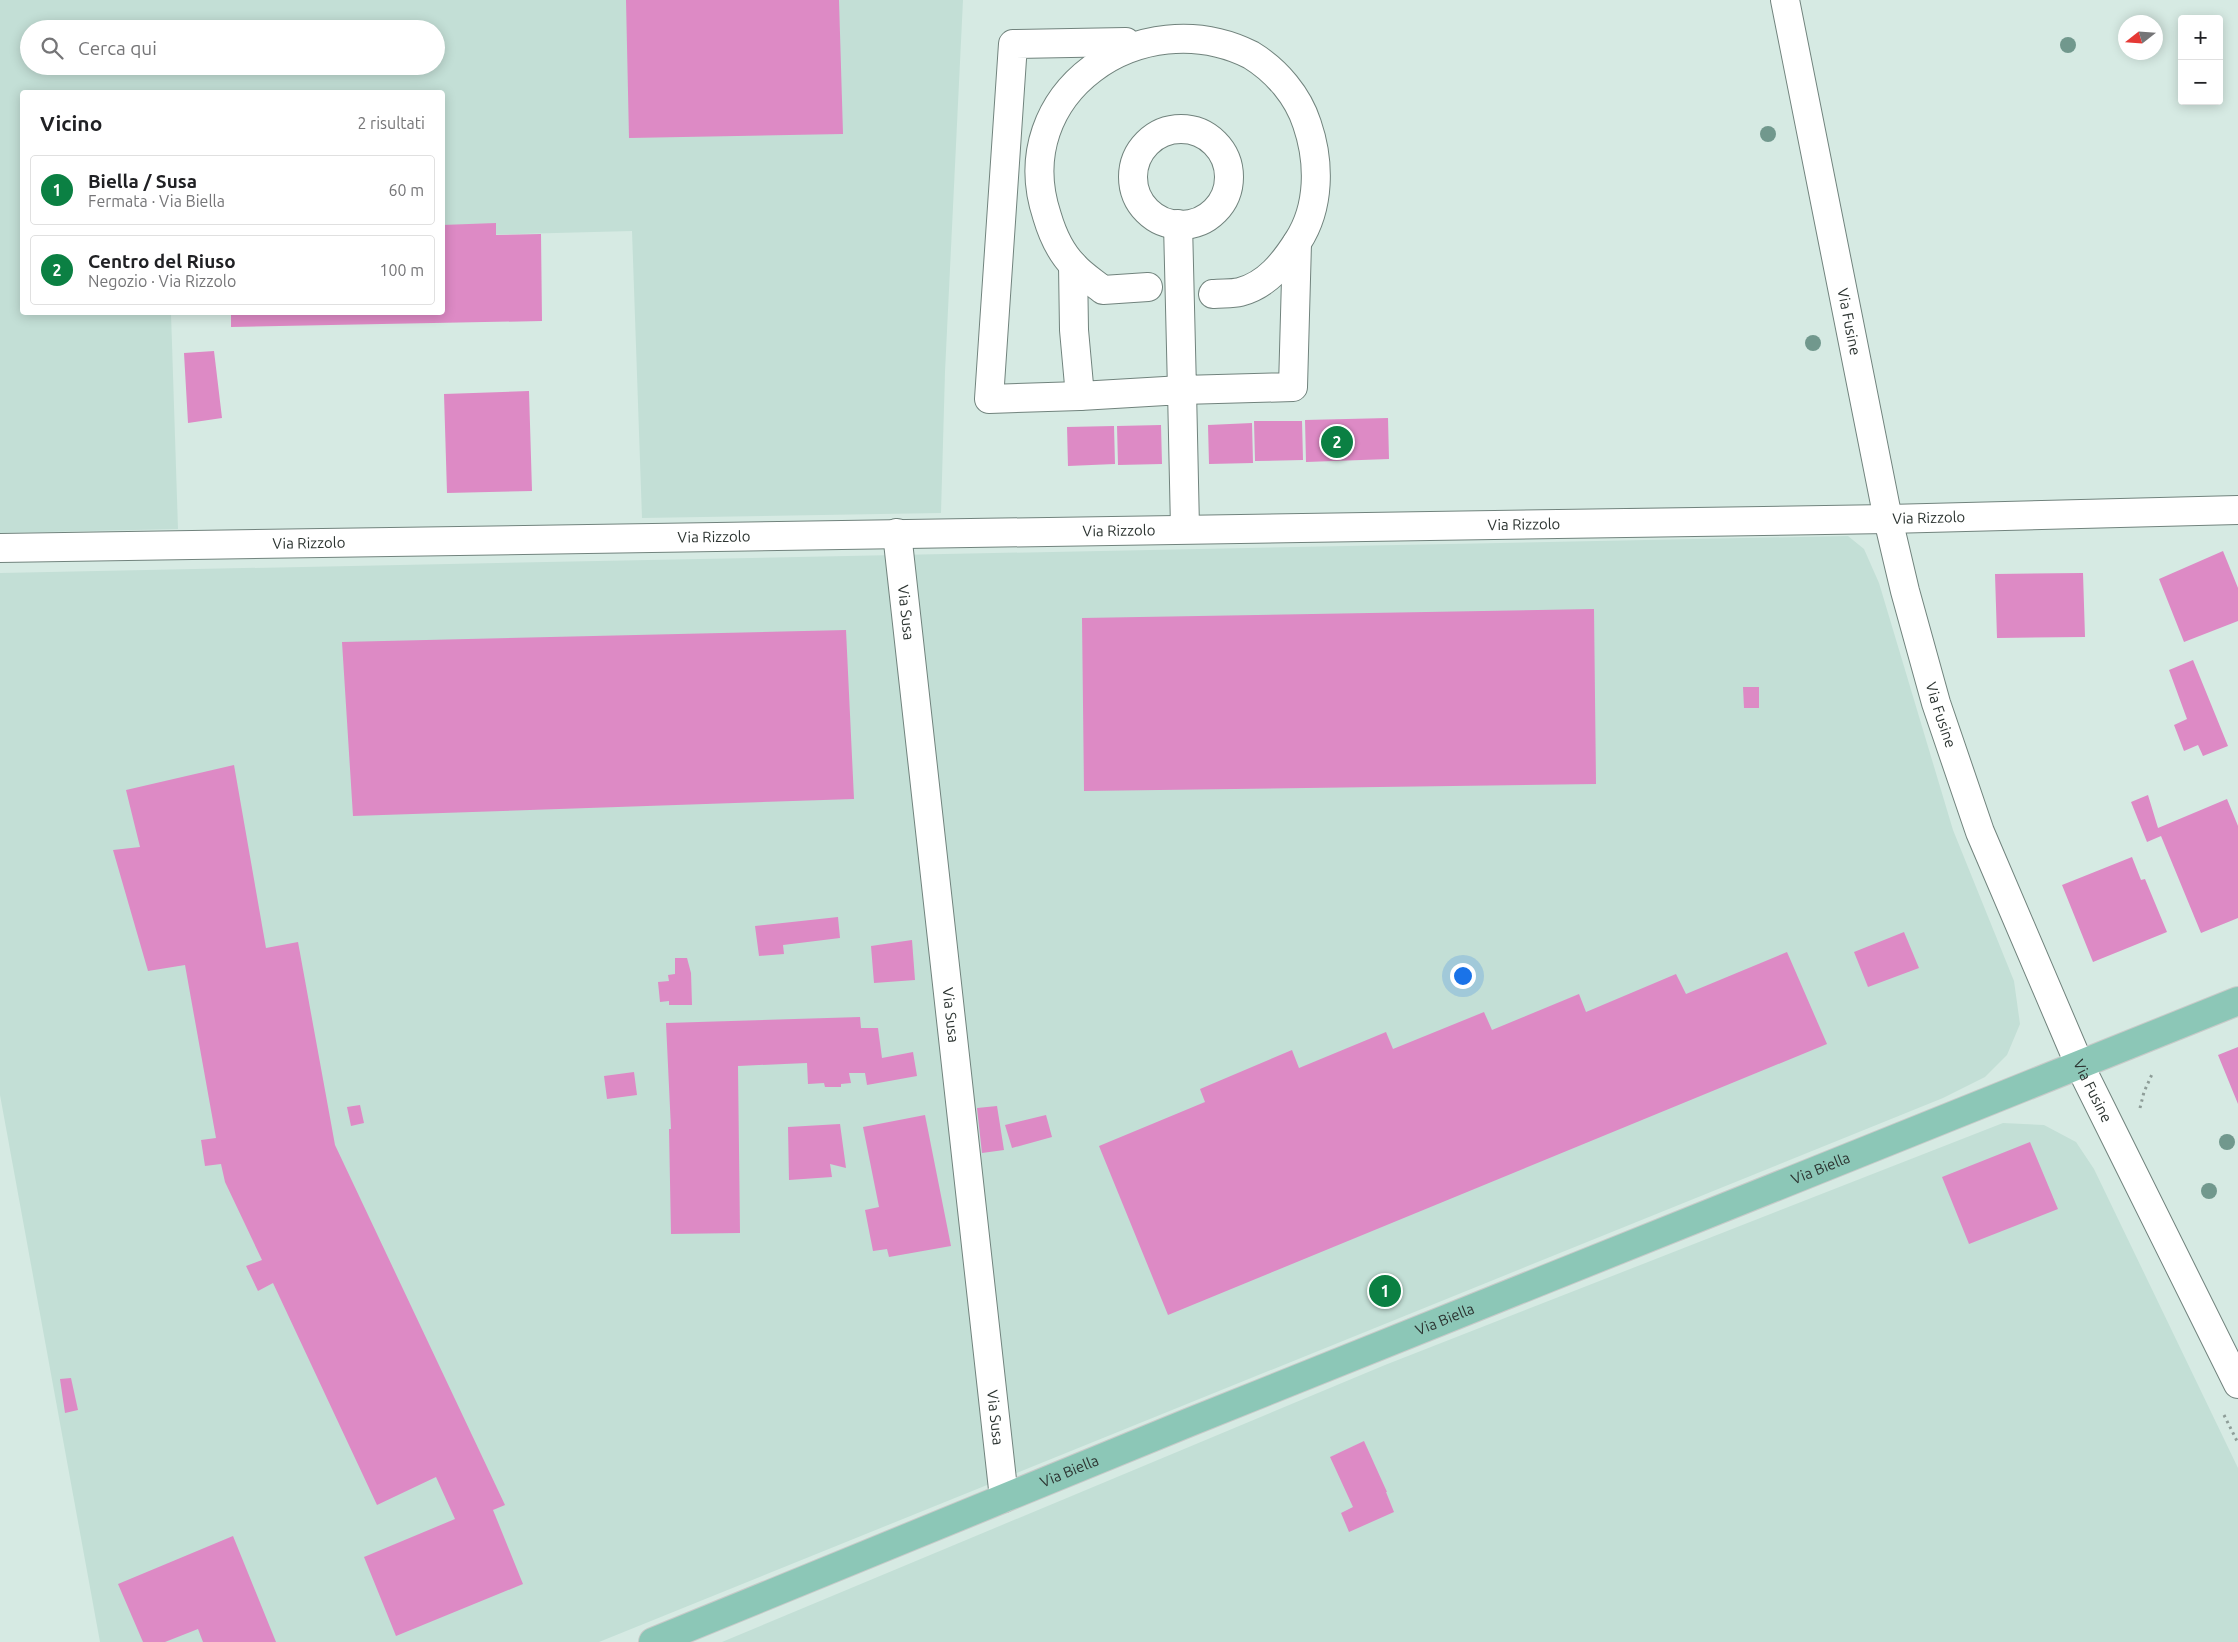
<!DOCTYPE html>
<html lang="it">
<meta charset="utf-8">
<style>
body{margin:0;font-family:Ubuntu,sans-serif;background:#f6f6f6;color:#202124}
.controls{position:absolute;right:15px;top:15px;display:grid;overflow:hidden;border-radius:5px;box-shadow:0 2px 12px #0003}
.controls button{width:45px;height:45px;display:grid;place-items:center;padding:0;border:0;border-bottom:1px solid #e0e0e0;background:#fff;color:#202124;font:25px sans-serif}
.compass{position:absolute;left:2118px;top:15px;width:45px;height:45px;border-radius:50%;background:#fff;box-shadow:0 2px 12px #0003;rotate:253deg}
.you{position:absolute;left:1462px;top:975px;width:18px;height:18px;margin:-12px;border:4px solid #fff;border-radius:50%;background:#1a73e8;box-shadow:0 0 0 8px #1a73e833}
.badge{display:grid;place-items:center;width:32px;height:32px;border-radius:50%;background:#0b8043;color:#fff;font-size:16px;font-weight:700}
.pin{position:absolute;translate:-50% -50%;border:2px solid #fff;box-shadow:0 1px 5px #0006}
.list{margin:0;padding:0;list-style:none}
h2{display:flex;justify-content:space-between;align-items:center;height:65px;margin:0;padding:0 20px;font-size:21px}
h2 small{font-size:16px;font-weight:400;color:#757577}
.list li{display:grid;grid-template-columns:32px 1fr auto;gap:15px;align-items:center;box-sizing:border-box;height:70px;margin:0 10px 10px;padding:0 10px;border:1px solid #e0e0e0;border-radius:5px}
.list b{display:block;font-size:19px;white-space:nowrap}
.list p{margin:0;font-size:16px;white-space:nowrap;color:#757577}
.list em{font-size:16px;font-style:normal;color:#757577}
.icon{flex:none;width:28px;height:28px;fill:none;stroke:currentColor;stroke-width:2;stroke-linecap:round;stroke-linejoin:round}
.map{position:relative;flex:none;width:2238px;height:1642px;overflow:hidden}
.search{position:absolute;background:#fff;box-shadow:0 2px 12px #0003;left:20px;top:20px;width:425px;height:55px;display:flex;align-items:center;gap:12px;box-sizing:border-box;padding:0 18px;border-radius:28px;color:#757577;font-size:19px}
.panel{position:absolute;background:#fff;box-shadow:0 2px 12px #0003;left:20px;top:90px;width:425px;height:225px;border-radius:5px}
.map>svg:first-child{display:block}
.built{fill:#c3dfd6;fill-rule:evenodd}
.building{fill:#dd8ac5}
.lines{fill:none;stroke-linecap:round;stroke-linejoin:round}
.minor-casing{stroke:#71837d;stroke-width:30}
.major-casing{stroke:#c8cac9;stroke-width:30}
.path{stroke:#8e9d98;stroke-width:3;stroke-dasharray:2.5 4;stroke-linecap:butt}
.minor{stroke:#fff;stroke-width:28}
.major{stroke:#8cc7b7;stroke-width:28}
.tree{fill:#71988d}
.labels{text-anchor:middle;stroke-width:4;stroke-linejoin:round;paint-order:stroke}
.street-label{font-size:15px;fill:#2c3431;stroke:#fff}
</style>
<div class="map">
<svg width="2238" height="1642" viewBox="0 0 2238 1642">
<rect width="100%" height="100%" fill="#d6eae3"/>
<!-- built -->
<path class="built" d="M0 0H963L945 372 941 513 642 518 632 231 443 236 442 92H22V312L171 313 178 529 0 533ZM29 29H436V66H29Z
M1848 536 1864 549 1879 583 1953 830 2014 981 2020 1024 2007 1055 1985 1077 1943 1098 599 1642H100L0 1095V573Z
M2003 1123 2044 1125 2076 1142 2094 1169 2238 1468V1642H722L1385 1365Z"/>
<!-- building -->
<path class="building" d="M626 0H839L843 134 629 138Z
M496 223V235L541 234 542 321 231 327V312H442V225Z
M214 351 222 418 188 423 184 353Z
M529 391 532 491 447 493 444 394Z
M1388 418 1389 459 1306 462 1305 420Z
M1254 421H1302L1303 460 1255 461Z
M1252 423 1253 463 1209 464 1208 425Z
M1161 425 1162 464 1118 465 1117 426Z
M1114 426 1115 464 1068 466 1067 427Z
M2223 551 2238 588V621L2184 642 2159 579Z
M2083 573 2085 637 1997 638 1995 574Z
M1594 609 1596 784 1084 791 1082 618Z
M846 630 854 799 353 816 342 642Z
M2193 660 2228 746 2203 756 2198 745 2184 751 2174 725 2187 719 2169 670Z
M1743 687H1759V708H1744Z
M234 765 266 948 298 942 335 1145 505 1505 493 1510 523 1584 396 1636 364 1557 455 1519 436 1477 377 1505 273 1283 258 1291 246 1266 262 1260 225 1182 221 1164 205 1166 201 1140 216 1138 185 965 148 971 113 850 140 847 126 790Z
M2148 795 2158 828 2227 799 2238 826V918L2201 933 2161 836 2147 842 2131 802Z
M2132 857 2141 880 2145 879 2167 932 2093 962 2062 885Z
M838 917 840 938 783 945 784 954 759 956 755 926Z
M1904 932 1919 968 1868 987 1854 952Z
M912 940 915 980 874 983 871 946Z
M1787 952 1827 1044 1168 1315 1099 1146 1205 1102 1200 1089 1292 1050 1299 1068 1386 1032 1393 1049 1484 1012 1492 1030 1579 994 1586 1012 1676 974 1686 994Z
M675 958H687L691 973 692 1005H669V1001L660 1002 658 982 669 981 668 975 675 974Z
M860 1017 861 1028H878L882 1058 913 1052 917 1076 867 1085 865 1073H849L851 1083 841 1084V1087H825L824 1083 808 1084 807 1063 738 1066 740 1233 671 1234 669 1129H671L666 1023Z
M2238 1047V1104L2218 1055Z
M634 1072 637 1095 607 1099 604 1076Z
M360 1105 364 1123 351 1126 347 1107Z
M997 1106 1004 1150 982 1153 977 1108Z
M925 1115 951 1246 889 1257 887 1249 873 1251 865 1210 879 1207 863 1127Z
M1046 1115 1052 1137 1012 1148 1005 1125Z
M840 1124 846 1168 830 1164 832 1177 789 1180 788 1127Z
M2030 1142 2058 1209 1969 1244 1942 1177Z
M71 1378 78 1410 65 1413 60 1379Z
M1364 1441 1387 1492H1386L1394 1512 1349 1532 1341 1513 1353 1507 1330 1457Z
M233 1536 276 1642H203L198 1629 165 1642H143L118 1584Z"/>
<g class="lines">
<defs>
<g id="minor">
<path id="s1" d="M1785 0 1888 519 1905 591 1936 703 1980 832 2080 1066 2238 1384"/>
<circle cx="1181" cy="177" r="48"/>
<path d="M1178 224 1182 390 1293 387 1297 243"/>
<path d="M1073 265 1074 330 1080 396 1182 390 1185 528"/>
<path d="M1148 287 1103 290C1093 282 1082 275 1074 266 1061 253 1052 233 1047 216 1006 93 1141 0 1251 55 1277 71 1298 96 1307 124 1320 162 1320 207 1298 241 1284 263 1267 285 1240 292 1232 294 1222 293 1213 294"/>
<path d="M1080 396 989 399 1013 44 1126 42"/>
<path id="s2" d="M897 533 1004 1498"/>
<path id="s3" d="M0 548 1888 519 2238 510"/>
</g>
<g id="major">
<path id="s4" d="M653 1642 1190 1422 2238 1001"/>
</g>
</defs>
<!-- minor casing -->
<use href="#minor" class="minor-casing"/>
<!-- major casing -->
<use href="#major" class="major-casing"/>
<!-- path -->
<path class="path" d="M2140 1108 2144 1092 2153 1072
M2224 1415 2238 1443"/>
<!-- minor -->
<use href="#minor" class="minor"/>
<!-- major -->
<use href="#major" class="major"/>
</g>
<!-- trees -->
<g class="tree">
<circle cx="2068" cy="45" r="8"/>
<circle cx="1768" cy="134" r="8"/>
<circle cx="1813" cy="343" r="8"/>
<circle cx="2227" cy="1142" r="8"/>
<circle cx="2209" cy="1191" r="8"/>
</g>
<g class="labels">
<!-- street labels -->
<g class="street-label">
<text dy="5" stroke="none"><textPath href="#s1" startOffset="328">Via Fusine</textPath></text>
<text dy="5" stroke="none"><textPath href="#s3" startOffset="1929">Via Rizzolo</textPath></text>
<text dy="5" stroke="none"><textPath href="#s3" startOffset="1524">Via Rizzolo</textPath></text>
<text dy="5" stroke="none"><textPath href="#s3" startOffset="1119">Via Rizzolo</textPath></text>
<text dy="5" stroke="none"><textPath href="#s3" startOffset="714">Via Rizzolo</textPath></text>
<text dy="5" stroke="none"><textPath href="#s3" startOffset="309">Via Rizzolo</textPath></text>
<text dy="5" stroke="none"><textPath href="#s2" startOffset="80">Via Susa</textPath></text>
<text dy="5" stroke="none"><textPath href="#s1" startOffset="732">Via Fusine</textPath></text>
<text dy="5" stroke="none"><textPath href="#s2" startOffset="485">Via Susa</textPath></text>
<text dy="5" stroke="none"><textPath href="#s1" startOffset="1138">Via Fusine</textPath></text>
<text dy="5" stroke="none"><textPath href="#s4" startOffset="1260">Via Biella</textPath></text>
<text dy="5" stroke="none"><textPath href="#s4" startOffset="855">Via Biella</textPath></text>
<text dy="5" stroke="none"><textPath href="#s2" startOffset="890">Via Susa</textPath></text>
<text dy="5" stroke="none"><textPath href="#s4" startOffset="450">Via Biella</textPath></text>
</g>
</g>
</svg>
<div class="controls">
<button>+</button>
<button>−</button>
</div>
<svg class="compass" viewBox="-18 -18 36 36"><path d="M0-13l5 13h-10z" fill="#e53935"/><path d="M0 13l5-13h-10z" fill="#757577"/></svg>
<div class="you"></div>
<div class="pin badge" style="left:1385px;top:1291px">1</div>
<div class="pin badge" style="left:1337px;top:442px">2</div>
<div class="search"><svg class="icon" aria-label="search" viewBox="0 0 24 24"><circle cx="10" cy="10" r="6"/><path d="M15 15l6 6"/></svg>Cerca qui</div>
<section class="panel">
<h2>Vicino<small>2 risultati</small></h2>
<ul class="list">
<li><span class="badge">1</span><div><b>Biella / Susa</b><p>Fermata · Via Biella</p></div><em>60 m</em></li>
<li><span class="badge">2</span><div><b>Centro del Riuso</b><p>Negozio · Via Rizzolo</p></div><em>100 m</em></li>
</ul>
</section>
</div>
